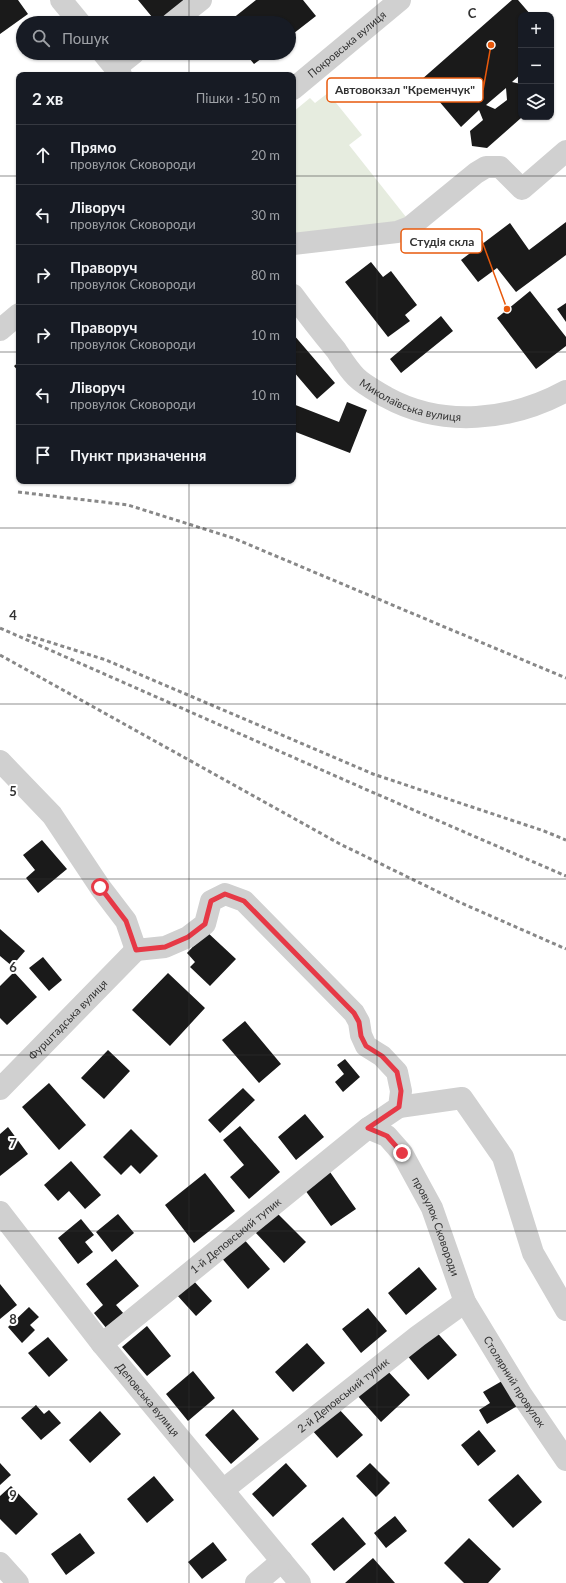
<!DOCTYPE html>
<html lang="uk">
<meta charset="utf-8">
<style>
body{margin:0;font-family:Lato,sans-serif;background:#20242c;color:#f1f3f6}
.controls{position:absolute;right:12px;top:12px;display:grid;overflow:hidden;border-radius:8px;box-shadow:0 1px 3px #0004}
.controls button{width:36px;height:36px;display:grid;place-items:center;padding:0;border:0;border-bottom:1px solid #363941;background:#171b24;color:#f1f3f6;font:20px sans-serif}
.stop{position:absolute;width:12px;height:12px;margin:-9px;border:3px solid #e63946;border-radius:50%;background:#fff}
.stop.end{background:#e63946;border-color:#fff;box-shadow:0 1px 4px #0008}
.list{margin:0;padding:0;list-style:none}
h2{display:flex;justify-content:space-between;align-items:center;height:52px;margin:0;padding:0 16px;font-size:17px}
h2 small{font-size:13px;font-weight:400;color:#9ea1a6}
.list li{display:grid;grid-template-columns:26px 1fr auto;gap:12px;align-items:center;box-sizing:border-box;height:60px;padding:0 16px;border-top:1px solid #363941}
.list b{display:block;font-size:15px;white-space:nowrap}
.list p{margin:0;font-size:13px;white-space:nowrap;color:#9ea1a6}
.list em{font-size:13px;font-style:normal;color:#9ea1a6}
.icon{flex:none;width:22px;height:22px;fill:none;stroke:currentColor;stroke-width:2;stroke-linecap:round;stroke-linejoin:round}
.map{position:relative;flex:none;width:566px;height:1583px;overflow:hidden}
.search{position:absolute;background:#171b24;box-shadow:0 1px 3px #0004;left:16px;top:16px;width:280px;height:44px;display:flex;align-items:center;gap:10px;box-sizing:border-box;padding:0 14px;border-radius:22px;color:#9ea1a6;font-size:15px}
.panel{position:absolute;background:#171b24;box-shadow:0 1px 3px #0004;left:16px;top:72px;width:280px;height:412px;border-radius:8px}
.map>svg:first-child{display:block}
.green{fill:#e6ecdf}
.building{fill:#1a1a1a;fill-rule:evenodd}
.lines{fill:none;stroke-linecap:round;stroke-linejoin:round}
.minor{stroke:#d0d0d0;stroke-width:22}
.rail{stroke:#888;stroke-width:3;stroke-dasharray:4 3;stroke-linecap:butt}
.route{stroke:#e63946;stroke-width:5}
.grid{fill:none;stroke:#333;stroke-width:1;stroke-opacity:0.55}
.labels{text-anchor:middle;stroke-width:4;stroke-linejoin:round;paint-order:stroke}
.street-label{font-size:11px;fill:#333;stroke:#fff}
.grid-label{font-size:13px;text-anchor:middle;font-weight:bold;fill:#333;stroke:#fff;stroke-width:4;stroke-linejoin:round;paint-order:stroke}
.leader{fill:none;stroke:#e8590c;stroke-width:1.5}
.callout-dot{fill:#e8590c;stroke:#fff;stroke-width:1.5}
.callout{fill:#fff;stroke:#e8590c;stroke-width:1.5}
.callout-label{font-size:12px;text-anchor:middle;font-weight:bold;fill:#333}
</style>
<div class="map">
<svg width="566" height="1583" viewBox="0 0 566 1583">
<rect width="100%" height="100%" fill="#fff"/>
<!-- green -->
<path class="green" d="M328 93 362 135 349 145 406 217 394 225 293 236V112L310 98 315 103Z"/>
<!-- building -->
<path class="building" d="M0 0H18L28 14 0 34Z
M138 0H189L161 23H157Z
M256 0H303L316 16 289 37V23H227Z
M512 0H518L531 15H521V74L512 82 521 84V118L487 148 472 146 470 131 483 120 479 110 461 127 421 80ZM506 88 507 100 495 109 486 105Z
M245 53H269L254 64Z
M566 222V255L516 292 497 268 478 282 461 260 510 223 529 250Z
M371 262 383 277 391 271 417 305 405 315 410 321 388 337 345 282Z
M530 291 566 337V346L536 369 497 318Z
M566 303V322L557 309Z
M441 316 453 331 401 373 390 359Z
M293 334 335 383 317 399 293 371Z
M19 362V372L14 366Z
M347 402 367 410 350 453 293 431V404L339 422Z
M42 840 67 869 38 893 26 878 35 870 23 855Z
M0 929 25 951 12 966 0 956Z
M207 932 236 959 210 986 190 967 195 962 187 953Z
M43 957 62 980 49 991 29 968Z
M14 972 37 997 7 1025 0 1018V986Z
M168 973 205 1008 170 1046 132 1010Z
M245 1021 281 1064 259 1083 222 1040Z
M108 1050 130 1071 104 1099 81 1078Z
M345 1059 360 1077 343 1092 335 1082 344 1074 337 1065Z
M49 1083 86 1125 59 1150 22 1107Z
M243 1088 255 1100 220 1133 208 1120Z
M305 1114 324 1137 296 1160 278 1137Z
M240 1126 280 1172 249 1199 230 1177 244 1165 223 1140Z
M8 1127 28 1154 0 1176V1134Z
M131 1129 158 1156 140 1174 131 1165 121 1175 103 1157Z
M71 1161 101 1195 85 1209 69 1191 58 1201 44 1185Z
M330 1172 356 1209 331 1226 305 1190Z
M205 1173 235 1211 194 1243 165 1205Z
M276 1212 306 1242 284 1263 255 1232Z
M118 1214 134 1233 112 1252 96 1232Z
M81 1219 94 1235 85 1242 93 1252 78 1264 58 1238Z
M242 1237 270 1269 248 1289 220 1256Z
M116 1259 139 1286 116 1305 124 1314 107 1329 94 1313 103 1305 86 1284Z
M419 1267 437 1289 406 1315 388 1293Z
M192 1279 212 1301 196 1316 176 1294Z
M0 1284 17 1305 0 1319Z
M29 1307 39 1317 30 1325 35 1330 22 1343 8 1327Z
M368 1308 387 1331 361 1353 342 1329Z
M147 1326 171 1356 147 1376 122 1347Z
M433 1328 457 1355 428 1380 405 1353Z
M48 1337 68 1360 49 1377 28 1353Z
M307 1343 325 1363 293 1392 275 1372Z
M384 1367 410 1395 381 1422 356 1394Z
M193 1371 215 1398 188 1421 166 1394Z
M502 1381 517 1406 487 1424 479 1410 490 1403 483 1392Z
M36 1405 44 1414 49 1410 61 1423 41 1440 21 1418Z
M337 1407 363 1435 337 1458 311 1429Z
M233 1409 259 1439 231 1464 205 1435Z
M100 1411 121 1434 90 1463 69 1440Z
M479 1430 496 1451 478 1466 461 1445Z
M0 1463 11 1475 0 1485Z
M286 1463 307 1486 273 1517 252 1494Z
M370 1463 390 1483 376 1497 356 1476Z
M518 1474 542 1502 513 1528 488 1500Z
M154 1476 174 1500 147 1523 127 1499Z
M11 1486 38 1514 16 1535 0 1519V1496Z
M395 1516 407 1531 386 1548 374 1533Z
M343 1517 366 1544 334 1571 311 1544Z
M80 1533 95 1553 66 1575 51 1554Z
M469 1538 501 1569 488 1583H464L444 1563Z
M213 1542 227 1560 202 1579 188 1562Z
M373 1558 395 1583H345Z"/>
<g class="lines">
<!-- minor -->
<g class="minor">
<path d="M61 0 80 23"/>
<path d="M172 23 201 0"/>
<path d="M103 53 121 75"/>
<path d="M115 68 134 53"/>
<path id="s1" d="M293 89 400 0"/>
<path d="M293 244 397 232 410 227 476 173 486 167H500L522 189 566 151"/>
<path id="s2" d="M293 295C307 314 321 332 336 350 342 359 348 369 356 377 364 385 376 391 386 397 442 428 511 421 566 391"/>
<path d="M0 330 19 314"/>
<path id="s3" d="M0 761 52 815 100 887 126 921 136 950 165 947 188 937 205 924 211 901 225 894 244 901 354 1013 359 1022 361 1035 366 1046 382 1056 397 1072 401 1091 399 1107 368 1128 387 1136 402 1153 432 1208 465 1302 521 1394 566 1460"/>
<path id="s4" d="M0 1089 136 950"/>
<path d="M399 1107 462 1098 503 1157 533 1253 566 1310"/>
<path id="s5" d="M0 1212 102 1344 300 1583"/>
<path id="s6" d="M102 1344 368 1128"/>
<path id="s7" d="M223 1490 418 1336 465 1302"/>
<path d="M0 1563 18 1583"/>
<path d="M256 1583 282 1561"/>
</g>
<!-- rail -->
<path class="rail" d="M18 492 128 505 233 538 566 678
M0 628 365 789 566 876
M27 635 106 660 373 774 544 831 566 840
M0 655 340 844 459 902 566 949"/>
</g>
<g class="lines">
<!-- route -->
<path class="route" d="M100 887 126 921 136 950 165 947 188 937 205 924 211 901 225 894 244 901 354 1013 359 1022 361 1036 366 1046 382 1056 397 1072 401 1091 399 1107 368 1128 387 1136 402 1153"/>
</g>
<!-- grid -->
<path class="grid" d="M189 0V23M377 0V1583M189 53V75M0 176H19M293 176H566M0 352H19M293 352H566M189 481V1583M0 528H566M0 704H566M0 879H566M0 1055H566M0 1231H566M0 1407H566"/>
<g class="labels">
<!-- street labels -->
<g class="street-label">
<text dy="4" stroke="none"><textPath href="#s1" startOffset="70">Покровська вулиця</textPath></text>
<text dy="4" stroke="none"><textPath href="#s2" startOffset="164">Миколаївська вулиця</textPath></text>
<text dy="4" stroke="none"><textPath href="#s4" startOffset="97">Фурштадська вулиця</textPath></text>
<text dy="4" stroke="none"><textPath href="#s3" startOffset="801">провулок Сковороди</textPath></text>
<text dy="4" stroke="none"><textPath href="#s6" startOffset="172">1-й Деповський тупик</textPath></text>
<text dy="4" stroke="none"><textPath href="#s3" startOffset="976">Столярний провулок</textPath></text>
<text dy="4" stroke="none"><textPath href="#s7" startOffset="153">2-й Деповський тупик</textPath></text>
<text dy="4" stroke="none"><textPath href="#s5" startOffset="239">Деповська вулиця</textPath></text>
</g>
</g>
<g class="grid-label">
<text x="472" y="18">C</text>
<text x="13" y="620">4</text>
<text x="13" y="796">5</text>
<text x="13" y="972">6</text>
<text x="13" y="1148">7</text>
<text x="13" y="1324">8</text>
<text x="13" y="1500">9</text>
</g>
<!-- callouts -->
<path class="leader" d="M491 45L483 90M507 309L482 241"/>
<g class="callout-dot">
<circle cx="491" cy="45" r="4"/>
<circle cx="507" cy="309" r="4"/>
</g>
<g class="callout">
<rect x="327" y="78" width="156" height="24" rx="4"/>
<rect x="401" y="229" width="81" height="24" rx="4"/>
</g>
<g class="callout-label">
<text x="405" y="94">Автовокзал "Кременчук"</text>
<text x="442" y="246">Студія скла</text>
</g>
</svg>
<div class="controls">
<button>+</button>
<button>−</button>
<button><svg class="icon" aria-label="layers" viewBox="0 0 24 24"><path d="M12 4l9 5-9 5-9-5zM3 14l9 5 9-5"/></svg></button>
</div>
<div class="stop" style="left:100px;top:887px"></div>
<div class="stop end" style="left:402px;top:1153px"></div>
<div class="search"><svg class="icon" aria-label="search" viewBox="0 0 24 24"><circle cx="10" cy="10" r="6"/><path d="M15 15l6 6"/></svg>Пошук</div>
<section class="panel">
<h2>2 хв<small>Пішки · 150 m</small></h2>
<ul class="list">
<li><svg class="icon" aria-label="ahead" viewBox="0 0 24 24"><path d="M12 20V5M6 11l6-6 6 6"/></svg><div><b>Прямо</b><p>провулок Сковороди</p></div><em>20 m</em></li>
<li><svg class="icon" aria-label="left" viewBox="0 0 24 24"><path d="M17 20v-9H6M10 6l-5 5 5 5"/></svg><div><b>Ліворуч</b><p>провулок Сковороди</p></div><em>30 m</em></li>
<li><svg class="icon" aria-label="right" viewBox="0 0 24 24"><path d="M7 20v-9h11M14 6l5 5-5 5"/></svg><div><b>Праворуч</b><p>провулок Сковороди</p></div><em>80 m</em></li>
<li><svg class="icon" aria-label="right" viewBox="0 0 24 24"><path d="M7 20v-9h11M14 6l5 5-5 5"/></svg><div><b>Праворуч</b><p>провулок Сковороди</p></div><em>10 m</em></li>
<li><svg class="icon" aria-label="left" viewBox="0 0 24 24"><path d="M17 20v-9H6M10 6l-5 5 5 5"/></svg><div><b>Ліворуч</b><p>провулок Сковороди</p></div><em>10 m</em></li>
<li><svg class="icon" aria-label="arrive" viewBox="0 0 24 24"><path d="M6 21V4h12l-3 4 3 4H6"/></svg><div><b>Пункт призначення</b></div></li>
</ul>
</section>
</div>
